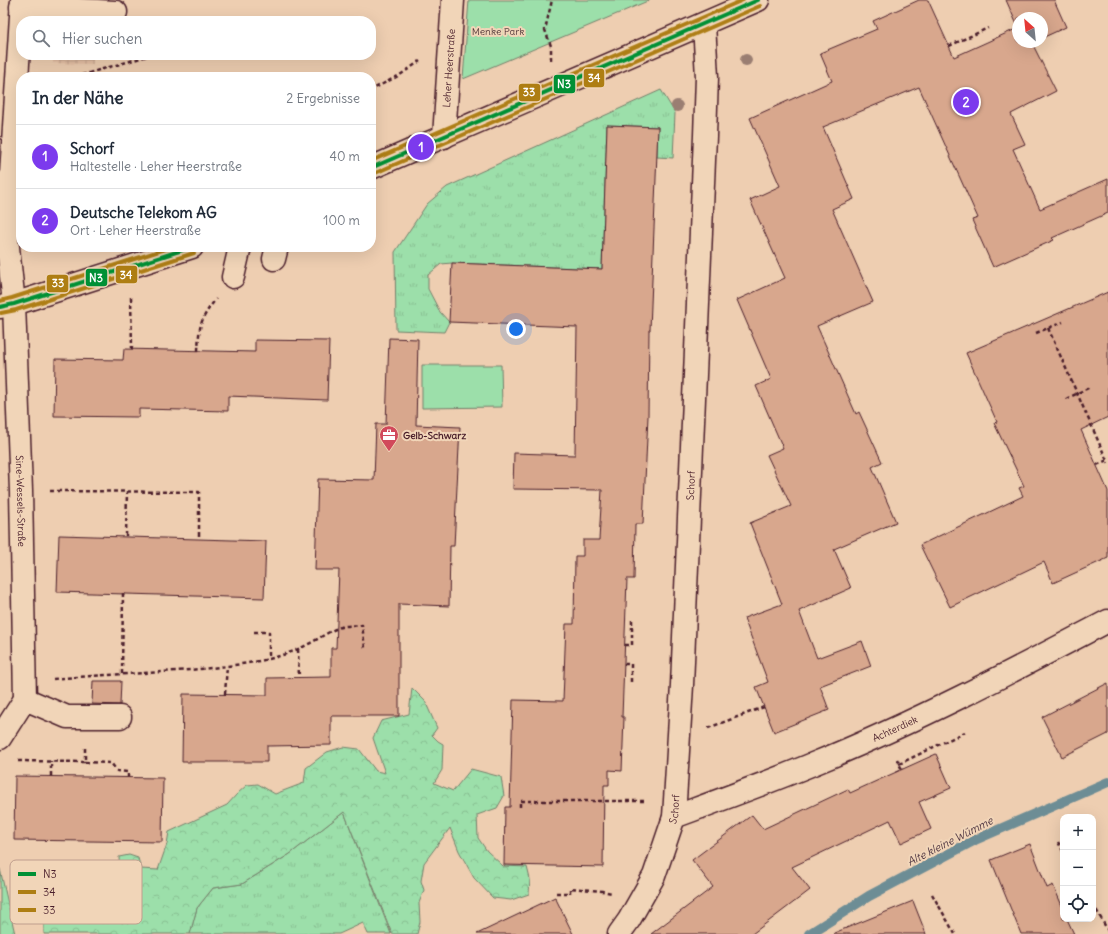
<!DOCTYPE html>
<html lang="de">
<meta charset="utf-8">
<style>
body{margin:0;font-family:Delius,sans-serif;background:#f2f2f3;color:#1f2937}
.controls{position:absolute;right:12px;bottom:12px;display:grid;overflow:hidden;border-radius:8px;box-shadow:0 4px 16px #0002}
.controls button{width:36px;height:36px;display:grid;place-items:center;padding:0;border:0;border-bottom:1px solid #e0e1e3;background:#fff;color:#1f2937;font:20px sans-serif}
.compass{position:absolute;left:1012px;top:12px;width:36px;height:36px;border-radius:50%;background:#fff;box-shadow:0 4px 16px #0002;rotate:333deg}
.you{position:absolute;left:516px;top:329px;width:14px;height:14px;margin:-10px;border:3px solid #fff;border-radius:50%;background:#1a73e8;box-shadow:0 0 0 6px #1a73e833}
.badge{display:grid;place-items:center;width:26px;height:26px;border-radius:50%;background:#7c3aed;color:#fff;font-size:13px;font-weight:700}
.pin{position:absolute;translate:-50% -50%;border:2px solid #fff;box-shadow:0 1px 4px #0006}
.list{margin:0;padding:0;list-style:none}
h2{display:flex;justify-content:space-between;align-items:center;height:52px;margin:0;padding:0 16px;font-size:17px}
h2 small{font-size:13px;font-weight:400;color:#747a83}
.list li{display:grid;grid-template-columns:26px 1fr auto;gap:12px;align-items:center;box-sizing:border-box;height:64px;padding:0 16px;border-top:1px solid #e0e1e3}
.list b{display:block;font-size:15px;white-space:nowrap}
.list p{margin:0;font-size:13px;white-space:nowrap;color:#747a83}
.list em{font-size:13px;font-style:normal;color:#747a83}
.icon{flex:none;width:22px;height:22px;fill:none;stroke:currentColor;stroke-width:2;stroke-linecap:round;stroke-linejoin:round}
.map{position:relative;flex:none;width:1108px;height:934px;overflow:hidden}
.search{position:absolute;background:#fff;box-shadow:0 4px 16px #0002;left:16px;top:16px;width:360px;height:44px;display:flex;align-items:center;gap:10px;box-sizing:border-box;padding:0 14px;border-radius:16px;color:#747a83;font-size:15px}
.panel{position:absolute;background:#fff;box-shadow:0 4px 16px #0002;left:16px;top:72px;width:360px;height:180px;border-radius:16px}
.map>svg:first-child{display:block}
.industrial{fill:url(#industrial-grid)}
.grass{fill:url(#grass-tufts);stroke:#737f6a}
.forest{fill:url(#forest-crowns);stroke:#737f6a}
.green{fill:#9cdfaa;stroke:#737f6a}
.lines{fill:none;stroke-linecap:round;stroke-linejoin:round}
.stream{stroke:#6d8d95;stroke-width:10}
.building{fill:#d8a78d;stroke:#4a1f2b}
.minor-casing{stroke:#4a1f2b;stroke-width:25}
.major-casing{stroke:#4a1f2b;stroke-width:25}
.path{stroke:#4a1f2b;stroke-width:2.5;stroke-dasharray:4 3;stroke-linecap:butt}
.minor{stroke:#f1d5b8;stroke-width:22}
.major{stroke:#f1d5b8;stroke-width:22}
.bus-1-casing{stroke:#f1d5b8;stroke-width:7}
.bus-2-casing{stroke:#f1d5b8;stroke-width:7}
.bus-3-casing{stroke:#f1d5b8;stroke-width:7}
.bus-1{stroke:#009035;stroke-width:4}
.bus-2{stroke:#ae7e13;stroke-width:4}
.bus-3{stroke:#ae7e13;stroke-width:4}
.tree{fill:#9a7e72}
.labels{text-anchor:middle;stroke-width:4;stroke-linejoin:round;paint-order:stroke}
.park-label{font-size:10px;fill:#563c3e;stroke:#f1d5b8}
.street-label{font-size:10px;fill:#4a1f2b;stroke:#f1d5b8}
.poi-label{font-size:10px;font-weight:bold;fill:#4a1f2b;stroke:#f1d5b8;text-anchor:start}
.water-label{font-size:11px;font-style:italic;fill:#533a45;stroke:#f1d5b8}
.key{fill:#f1d5b8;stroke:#bf9e8e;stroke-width:1}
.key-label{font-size:11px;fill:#4a1f2b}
.line-badge{stroke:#f1d5b8;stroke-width:1.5}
.badge-label{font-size:11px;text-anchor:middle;font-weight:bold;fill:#fff}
</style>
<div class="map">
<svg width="1108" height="934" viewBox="0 0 1108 934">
<defs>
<pattern id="industrial-grid" width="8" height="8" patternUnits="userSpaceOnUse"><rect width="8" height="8" fill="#e4bfa4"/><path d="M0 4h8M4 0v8" fill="none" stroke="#c5a48d"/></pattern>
<pattern id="grass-tufts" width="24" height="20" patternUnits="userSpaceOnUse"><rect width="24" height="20" fill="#9cdfaa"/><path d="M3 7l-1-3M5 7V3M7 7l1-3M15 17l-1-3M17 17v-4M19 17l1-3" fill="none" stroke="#88bf92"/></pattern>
<pattern id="forest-crowns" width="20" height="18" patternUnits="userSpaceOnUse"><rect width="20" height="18" fill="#9cdfaa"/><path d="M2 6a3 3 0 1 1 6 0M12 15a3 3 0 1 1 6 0" fill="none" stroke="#88bf92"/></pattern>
</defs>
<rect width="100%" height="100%" fill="#eeceb1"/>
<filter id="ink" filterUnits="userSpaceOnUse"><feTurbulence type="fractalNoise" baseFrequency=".025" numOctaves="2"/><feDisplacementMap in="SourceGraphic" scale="8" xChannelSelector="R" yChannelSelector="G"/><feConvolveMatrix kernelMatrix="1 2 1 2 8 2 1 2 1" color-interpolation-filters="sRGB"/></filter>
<g filter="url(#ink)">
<!-- industrial -->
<path class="industrial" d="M53 55H93V64L53 63Z"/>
<!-- grass -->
<path class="grass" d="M661 90 675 113 673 158 657 157 658 127 607 125 602 269 452 263 441 264 428 275V289L440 312 449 322 444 332 396 330 395 252 427 204 447 187Z
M344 812 391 934H368L363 923 339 934H190L197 908 213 888 242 884 290 854Z"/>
<!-- forest -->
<path class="forest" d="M412 688 425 701 437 728 432 735 438 741 443 744 442 770 434 783 453 791 471 769 501 777 504 796 497 808 477 815 478 838 487 851 503 866 527 867 530 879 529 894 511 900 493 898 474 878 459 851 450 828 424 863 421 881 424 890 419 903 420 922 417 934H392L344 812 290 854 242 884 213 888 197 908 190 934H44V915L49 898 64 893 74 902 77 915 85 919 105 904 124 899 115 886 109 882 120 875 119 857 129 855 138 858 141 869 158 870 167 844 169 832 227 805 237 794 247 785 258 784 275 794 304 783 306 768 327 752 343 747 359 749 376 771 385 773 373 738 381 721 409 714Z
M0 869 15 934H0Z"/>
<!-- green -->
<path class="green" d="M469 0H650L463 79Z
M422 365H501L502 407 422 408Z"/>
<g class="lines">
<!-- stream -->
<path class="stream" d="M809 934 869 896 975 840 1108 782"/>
</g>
<!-- building -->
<path class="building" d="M919 0H928L954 57 1018 28V42H1033L1032 43 1056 91 1011 114 1025 144 1013 149 1040 209 1108 179V213L1052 238 1054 240 993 267 972 220 978 218 919 87 823 127 854 199 832 209 873 302 817 326 856 414 859 412 882 462 872 467 896 522 834 549 851 588 799 611 817 658 862 641 871 666 820 686 829 710 774 732 756 687 768 682 744 618 782 604 750 523 791 506 767 455 783 448 756 386 771 379 737 300 785 278 750 200 780 186 750 118 832 81 820 53 877 29 873 21Z
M1006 0H1054L1066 27 1042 38V18H1018V27Z
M607 125 658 127 650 330H649L648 416 643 524H635L634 579H627L622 717H624L622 771 609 770V785H604L603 867 504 865 505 807H510L513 700 563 701 566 624H574L575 556H583V540H599L602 490 513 489 514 453 575 455 577 327 449 322 452 263 602 269Z
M1108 292V417L1081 430 1108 491V558L1053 583 1044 562 950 607 920 545 1023 496 1019 488 1024 486 994 423 997 422 966 353Z
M389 338 418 339 416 425 460 427 454 546H450L449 606 399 604V716H331V745L267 746V762H182L183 694 267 695V678L331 677V648H336L339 570H315L318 479 374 480 376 424H386Z
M255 340 329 341 327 400 228 396V411L139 409V417L54 416 55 359 123 360 124 349 255 352Z
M59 535 266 541 264 598 57 592Z
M93 681H121L120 705 92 704Z
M1108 683V734L1062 757 1042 717Z
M936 754 951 788 919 802 931 829 901 843 890 820 792 867 810 890 752 934H651L713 887 692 860 752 815 763 829 848 789 850 793Z
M15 776 163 778 162 842 14 840Z
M1030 844 1047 888 1053 885 1063 908V919H1067L1074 934H1021L991 860Z
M555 897 573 934H477Z
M913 901 926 934H834V933Z"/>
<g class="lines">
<defs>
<g id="minor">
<path id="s1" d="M22 0 7 238 14 304 21 491 25 699"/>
<path d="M21 7 116 12"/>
<path id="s2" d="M444 137 453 0"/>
<path d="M274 259 277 247"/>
<path d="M233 277 240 247"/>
<path d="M25 699 67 717H120"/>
<path d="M0 738 25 699"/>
<path id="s3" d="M674 817C720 800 767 783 813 764 914 723 1011 672 1108 621"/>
<path id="s4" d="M619 934 629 920 654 876 674 817 682 685 705 136 707 77 704 24"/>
</g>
<path id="major" d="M371 168 758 0
M0 307 14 304 192 247"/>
</defs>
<!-- minor casing -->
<use href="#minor" class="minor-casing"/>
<!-- major casing -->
<use href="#major" class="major-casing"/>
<!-- path -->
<path class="path" d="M949 46 988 28
M551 60V46L545 30 552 0
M75 77 151 55
M371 93 375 88 400 75 420 61
M131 297 132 349
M1048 328 1108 463
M1036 333 1063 322
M198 351C199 326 200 319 216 299
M1066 399 1090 387
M1097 465 1107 460
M50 491 199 492V539
M126 536 127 491
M254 632H269V659
M625 645H632V620
M298 649 299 678
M624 664H631V684
M122 674 123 593
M53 679C125 672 198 674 269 659 285 655 300 649 314 641 323 636 331 630 341 627 347 625 355 626 362 625L365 648
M225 694 227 666
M708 728 764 707
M897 759 902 770
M18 761 85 762V745
M85 762 111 763 117 771 128 772V777
M899 764 965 732
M51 776V761
M520 807V801H647
M1058 842 1063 851
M556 893H570V888L602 891 612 893
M932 894 955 934
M1093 904 1108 931"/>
<!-- minor -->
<use href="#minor" class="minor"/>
<!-- major -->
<use href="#major" class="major"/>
<defs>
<path id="bus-1" d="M371 168 758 0
M0 307 14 304 192 247"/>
<path id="bus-2" d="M373 174 760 6
M1 313 16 310 194 253"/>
<path id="bus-3" d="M371 161 743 0
M0 301 12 298 172 247"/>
</defs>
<!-- bus-1 casing -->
<use href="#bus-1" class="bus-1-casing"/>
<!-- bus-2 casing -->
<use href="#bus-2" class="bus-2-casing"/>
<!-- bus-3 casing -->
<use href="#bus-3" class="bus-3-casing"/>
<!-- bus-1 -->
<use href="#bus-1" class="bus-1"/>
<!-- bus-2 -->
<use href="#bus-2" class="bus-2"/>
<!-- bus-3 -->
<use href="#bus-3" class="bus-3"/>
</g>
<!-- trees -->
<g class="tree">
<circle cx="746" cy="60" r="6"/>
<circle cx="677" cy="106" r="6"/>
</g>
</g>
<!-- icons -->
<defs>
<symbol id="office-pin" viewBox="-11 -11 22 30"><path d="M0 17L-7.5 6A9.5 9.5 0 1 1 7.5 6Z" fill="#d1495b" stroke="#f1d5b8"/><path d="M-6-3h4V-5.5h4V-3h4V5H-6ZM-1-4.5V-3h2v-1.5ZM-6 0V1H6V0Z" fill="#fff"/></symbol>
</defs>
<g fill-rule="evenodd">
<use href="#office-pin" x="378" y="424" width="22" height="30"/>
</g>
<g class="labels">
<!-- park labels -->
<g class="park-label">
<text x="498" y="35">Menke Park</text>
</g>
<!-- street labels -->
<g class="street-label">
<text dy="4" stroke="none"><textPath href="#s2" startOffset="69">Leher Heerstraße</textPath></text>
<text dy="4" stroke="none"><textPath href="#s4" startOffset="462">Schorf</textPath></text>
<text dy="4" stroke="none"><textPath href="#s1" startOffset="502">Sine-Wessels-Straße</textPath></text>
<text dy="4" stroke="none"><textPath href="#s3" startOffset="238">Achterdiek</textPath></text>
<text dy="4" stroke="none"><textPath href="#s4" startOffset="138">Schorf</textPath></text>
</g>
<!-- poi labels -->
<g class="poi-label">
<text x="403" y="439">Gelb-Schwarz</text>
</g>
<!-- water labels -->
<g class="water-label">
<text transform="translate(950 841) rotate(-27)" y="4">Alte kleine Wümme</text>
</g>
</g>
<!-- legend -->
<rect x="10" y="860" width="132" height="64" rx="6" class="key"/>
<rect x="18" y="872" width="18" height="4" fill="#009035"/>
<rect x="18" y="890" width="18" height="4" fill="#ae7e13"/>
<rect x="18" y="908" width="18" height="4" fill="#ae7e13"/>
<g class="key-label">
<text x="43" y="878">N3</text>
<text x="43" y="896">34</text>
<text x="43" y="914">33</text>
</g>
<g class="line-badge">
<rect x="583" y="68" width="22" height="20" rx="4" fill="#ae7e13"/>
<rect x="553" y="74" width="23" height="20" rx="4" fill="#009035"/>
<rect x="518" y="83" width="23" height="19" rx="4" fill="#ae7e13"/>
<rect x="115" y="265" width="23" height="19" rx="4" fill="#ae7e13"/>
<rect x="85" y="268" width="23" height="19" rx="4" fill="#009035"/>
<rect x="46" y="274" width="23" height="19" rx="4" fill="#ae7e13"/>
</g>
<g class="badge-label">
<text x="594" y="82">34</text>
<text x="564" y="88">N3</text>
<text x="529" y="96">33</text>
<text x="126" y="279">34</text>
<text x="96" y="282">N3</text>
<text x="58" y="287">33</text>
</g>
</svg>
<div class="controls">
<button>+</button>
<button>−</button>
<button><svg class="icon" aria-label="locate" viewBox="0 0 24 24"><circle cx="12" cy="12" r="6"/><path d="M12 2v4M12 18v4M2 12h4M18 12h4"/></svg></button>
</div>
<svg class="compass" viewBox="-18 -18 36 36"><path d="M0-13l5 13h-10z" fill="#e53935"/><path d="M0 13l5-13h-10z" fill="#747a83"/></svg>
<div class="you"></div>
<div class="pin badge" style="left:421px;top:147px">1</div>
<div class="pin badge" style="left:966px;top:102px">2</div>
<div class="search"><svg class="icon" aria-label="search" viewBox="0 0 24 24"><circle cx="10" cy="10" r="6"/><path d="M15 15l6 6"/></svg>Hier suchen</div>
<section class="panel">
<h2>In der Nähe<small>2 Ergebnisse</small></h2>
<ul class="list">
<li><span class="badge">1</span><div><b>Schorf</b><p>Haltestelle · Leher Heerstraße</p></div><em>40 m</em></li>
<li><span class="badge">2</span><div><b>Deutsche Telekom AG</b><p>Ort · Leher Heerstraße</p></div><em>100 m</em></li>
</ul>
</section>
</div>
